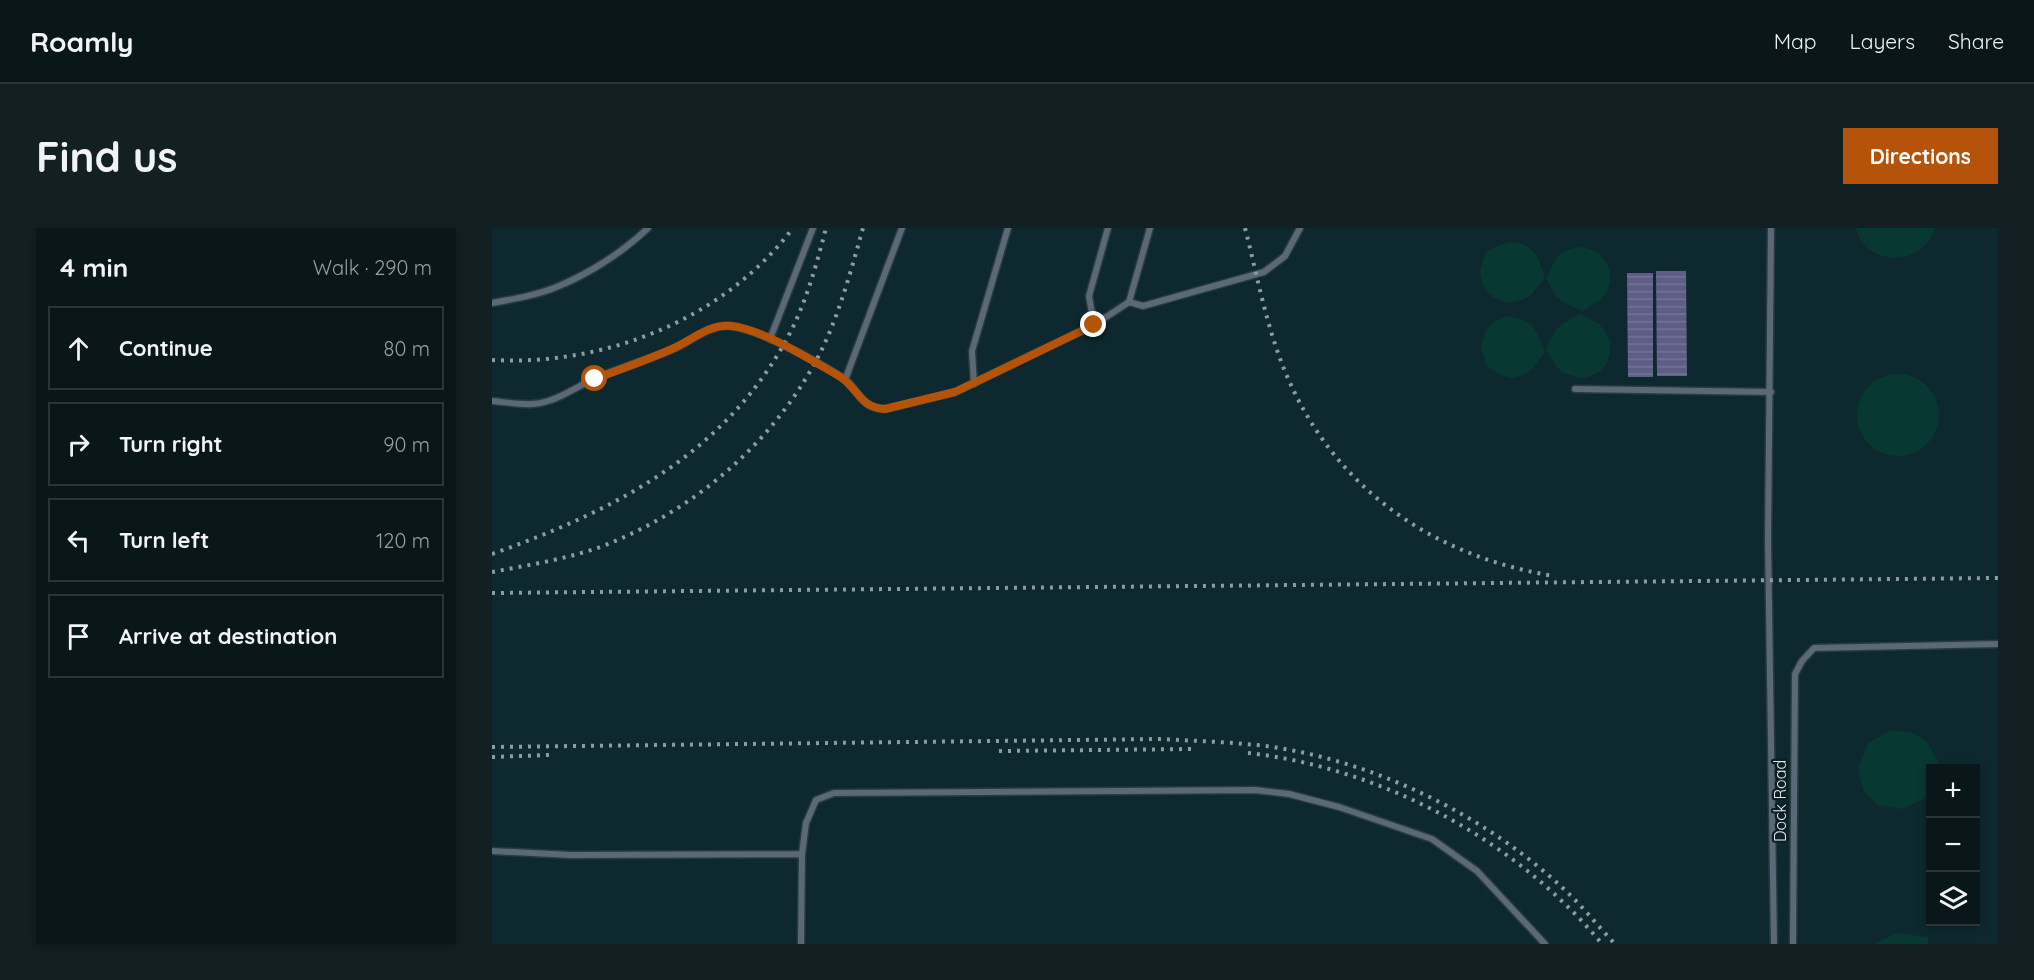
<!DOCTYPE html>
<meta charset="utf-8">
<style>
body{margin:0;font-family:Quicksand,sans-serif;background:#121f23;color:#f1f3f6}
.controls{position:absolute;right:18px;bottom:18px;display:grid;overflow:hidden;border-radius:0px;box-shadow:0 3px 9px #0003}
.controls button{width:54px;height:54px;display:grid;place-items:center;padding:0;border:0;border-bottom:2px solid #293539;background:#09161a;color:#f1f3f6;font:30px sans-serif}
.stop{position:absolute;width:18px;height:18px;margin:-14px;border:4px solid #b45309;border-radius:50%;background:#fff}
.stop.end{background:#b45309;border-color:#fff;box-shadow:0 2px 6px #0008}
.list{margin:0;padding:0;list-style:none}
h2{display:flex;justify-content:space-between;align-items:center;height:78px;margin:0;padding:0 24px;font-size:26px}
h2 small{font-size:20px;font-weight:400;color:#999fa2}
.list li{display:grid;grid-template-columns:39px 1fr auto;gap:18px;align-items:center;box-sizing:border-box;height:84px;margin:0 12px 12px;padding:0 12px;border:2px solid #293539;border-radius:0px}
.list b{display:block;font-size:22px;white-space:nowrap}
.list em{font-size:20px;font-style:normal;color:#999fa2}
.icon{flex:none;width:33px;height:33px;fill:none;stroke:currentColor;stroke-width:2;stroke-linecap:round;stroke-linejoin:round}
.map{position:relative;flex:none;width:1506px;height:716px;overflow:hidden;border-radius:0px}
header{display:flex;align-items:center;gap:36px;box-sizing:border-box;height:84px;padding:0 30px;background:#09161a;border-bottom:2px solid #293539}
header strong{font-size:28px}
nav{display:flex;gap:33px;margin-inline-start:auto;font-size:21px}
.intro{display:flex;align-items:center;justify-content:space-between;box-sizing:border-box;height:144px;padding:0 36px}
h1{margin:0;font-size:42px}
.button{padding:15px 27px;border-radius:0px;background:#b45309;color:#fff;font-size:21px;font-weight:700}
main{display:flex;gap:36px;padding:0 36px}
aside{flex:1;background:#09161a;border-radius:0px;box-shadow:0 3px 9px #0003}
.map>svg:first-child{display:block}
.built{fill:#0d292f;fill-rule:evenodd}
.water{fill:url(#water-rules)}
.building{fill:#073932}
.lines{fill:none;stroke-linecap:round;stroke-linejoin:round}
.service-casing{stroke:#2a3b3f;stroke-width:9}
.service{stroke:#5a6877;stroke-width:6}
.rail{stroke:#8e9c9f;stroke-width:4;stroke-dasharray:3 6;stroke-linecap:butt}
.route{stroke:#b45309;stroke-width:8}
.labels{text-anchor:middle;stroke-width:4.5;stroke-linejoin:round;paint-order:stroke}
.street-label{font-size:16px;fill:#e0ebee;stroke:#0c1e22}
</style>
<header>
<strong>Roamly</strong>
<nav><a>Map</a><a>Layers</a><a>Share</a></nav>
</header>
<div class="intro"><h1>Find us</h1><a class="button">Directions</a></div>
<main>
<aside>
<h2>4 min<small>Walk · 290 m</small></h2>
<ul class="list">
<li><svg class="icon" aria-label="ahead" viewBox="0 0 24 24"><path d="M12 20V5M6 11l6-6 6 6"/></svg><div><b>Continue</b></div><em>80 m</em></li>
<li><svg class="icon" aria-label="right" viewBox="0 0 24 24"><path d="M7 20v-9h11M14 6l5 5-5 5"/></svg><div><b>Turn right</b></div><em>90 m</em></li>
<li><svg class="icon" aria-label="left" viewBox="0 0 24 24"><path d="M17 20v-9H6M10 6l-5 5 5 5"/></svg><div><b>Turn left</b></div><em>120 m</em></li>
<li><svg class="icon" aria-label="arrive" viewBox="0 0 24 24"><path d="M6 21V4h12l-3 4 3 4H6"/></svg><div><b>Arrive at destination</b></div></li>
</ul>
</aside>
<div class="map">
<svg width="1506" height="716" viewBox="0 0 1506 716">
<defs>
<pattern id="water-rules" width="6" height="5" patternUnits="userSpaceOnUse" patternTransform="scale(1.5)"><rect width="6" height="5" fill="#5e5d86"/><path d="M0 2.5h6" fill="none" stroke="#757497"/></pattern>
</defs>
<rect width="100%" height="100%" fill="#0c1e22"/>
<!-- built -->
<path class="built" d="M0 0H1506V716H0ZM1438 540H1484V694H1438Z"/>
<!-- water -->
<path class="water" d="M1164 43H1194L1195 148H1165Z
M1135 45H1161V149H1136Z"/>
<!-- building -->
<path class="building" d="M1364 0H1443L1437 13 1428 22 1416 28 1403 30 1389 28 1376 21 1367 10Z
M1018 14 1028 15 1038 20 1045 28 1053 49 1039 67 1030 72 1014 75 1001 69 994 62 990 54 988 44 993 26 1000 20Z
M1088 19 1098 21 1107 26 1114 34 1118 44V54L1115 64 1108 72 1090 83 1071 74 1064 68 1054 50 1063 32 1070 25 1078 21Z
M1088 86 1107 96 1114 104 1118 114V125L1115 135 1108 143 1099 148 1089 150 1071 145 1064 138 1054 121 1063 103 1070 96Z
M1014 88 1029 91 1038 96 1045 104 1053 124 1039 142 1030 148 1020 150 1010 148 995 138 989 120 994 102 1001 95Z
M1365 187a41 41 0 1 1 82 0a41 41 0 1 1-82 0Z
M1399 502 1421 505 1435 514 1445 532V540H1438V563L1435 569 1411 581 1386 577 1371 562 1366 540 1376 515Z
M1403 705 1436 709V716H1383Z"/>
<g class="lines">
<defs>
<path id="service" d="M1279 0 1276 312 1282 716
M637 74 651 78 772 44 793 28 808 0
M0 75C22 71 46 67 67 58 98 45 131 24 156 0
M602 97 597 68 616 0
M278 111 321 0
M353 152 410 0
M482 156 480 123 516 0
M1083 161 1279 164
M0 173C13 174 28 177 41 176 65 174 83 159 104 150 129 139 156 132 181 121 200 113 217 96 239 98 269 102 326 134 351 150 368 162 368 181 393 181L463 164 602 97 637 74 658 0
M0 623 79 627 310 626
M309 716 310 626 314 595 324 572 342 565 763 562 797 566 847 579 940 611 985 643 1053 716
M1301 716 1303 446 1310 433 1322 420 1506 416"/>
</defs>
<!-- service casing -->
<use href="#service" class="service-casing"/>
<!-- service -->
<use href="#service" class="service"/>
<!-- rail -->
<path class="rail" d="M753 0C765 47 774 96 792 141 840 259 939 328 1062 348
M0 132C113 138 231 92 301 0
M0 326C124 282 236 225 299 103 315 71 325 35 334 0
M0 344C37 337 75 331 111 318 206 281 288 209 332 117 349 80 360 39 371 0
M0 365 1506 350
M0 519 669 511C704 513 739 514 774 518 883 533 993 587 1073 662 1091 679 1106 698 1123 716
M507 523 702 521
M756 525C890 540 1024 612 1110 716
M0 529 57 527"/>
</g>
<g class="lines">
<!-- route -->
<path class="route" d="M103 151C129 141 155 132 180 121 199 113 216 96 239 98 270 101 319 132 347 148 366 159 367 180 393 181L463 164 602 97"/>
</g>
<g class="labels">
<!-- street labels -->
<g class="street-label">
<text transform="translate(1288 573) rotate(-90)" y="6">Dock Road</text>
</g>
</g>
</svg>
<div class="controls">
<button>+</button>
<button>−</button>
<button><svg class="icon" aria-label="layers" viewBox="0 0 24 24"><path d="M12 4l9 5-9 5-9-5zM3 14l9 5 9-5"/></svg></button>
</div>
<div class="stop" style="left:103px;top:151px"></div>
<div class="stop end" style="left:602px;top:97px"></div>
</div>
</main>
